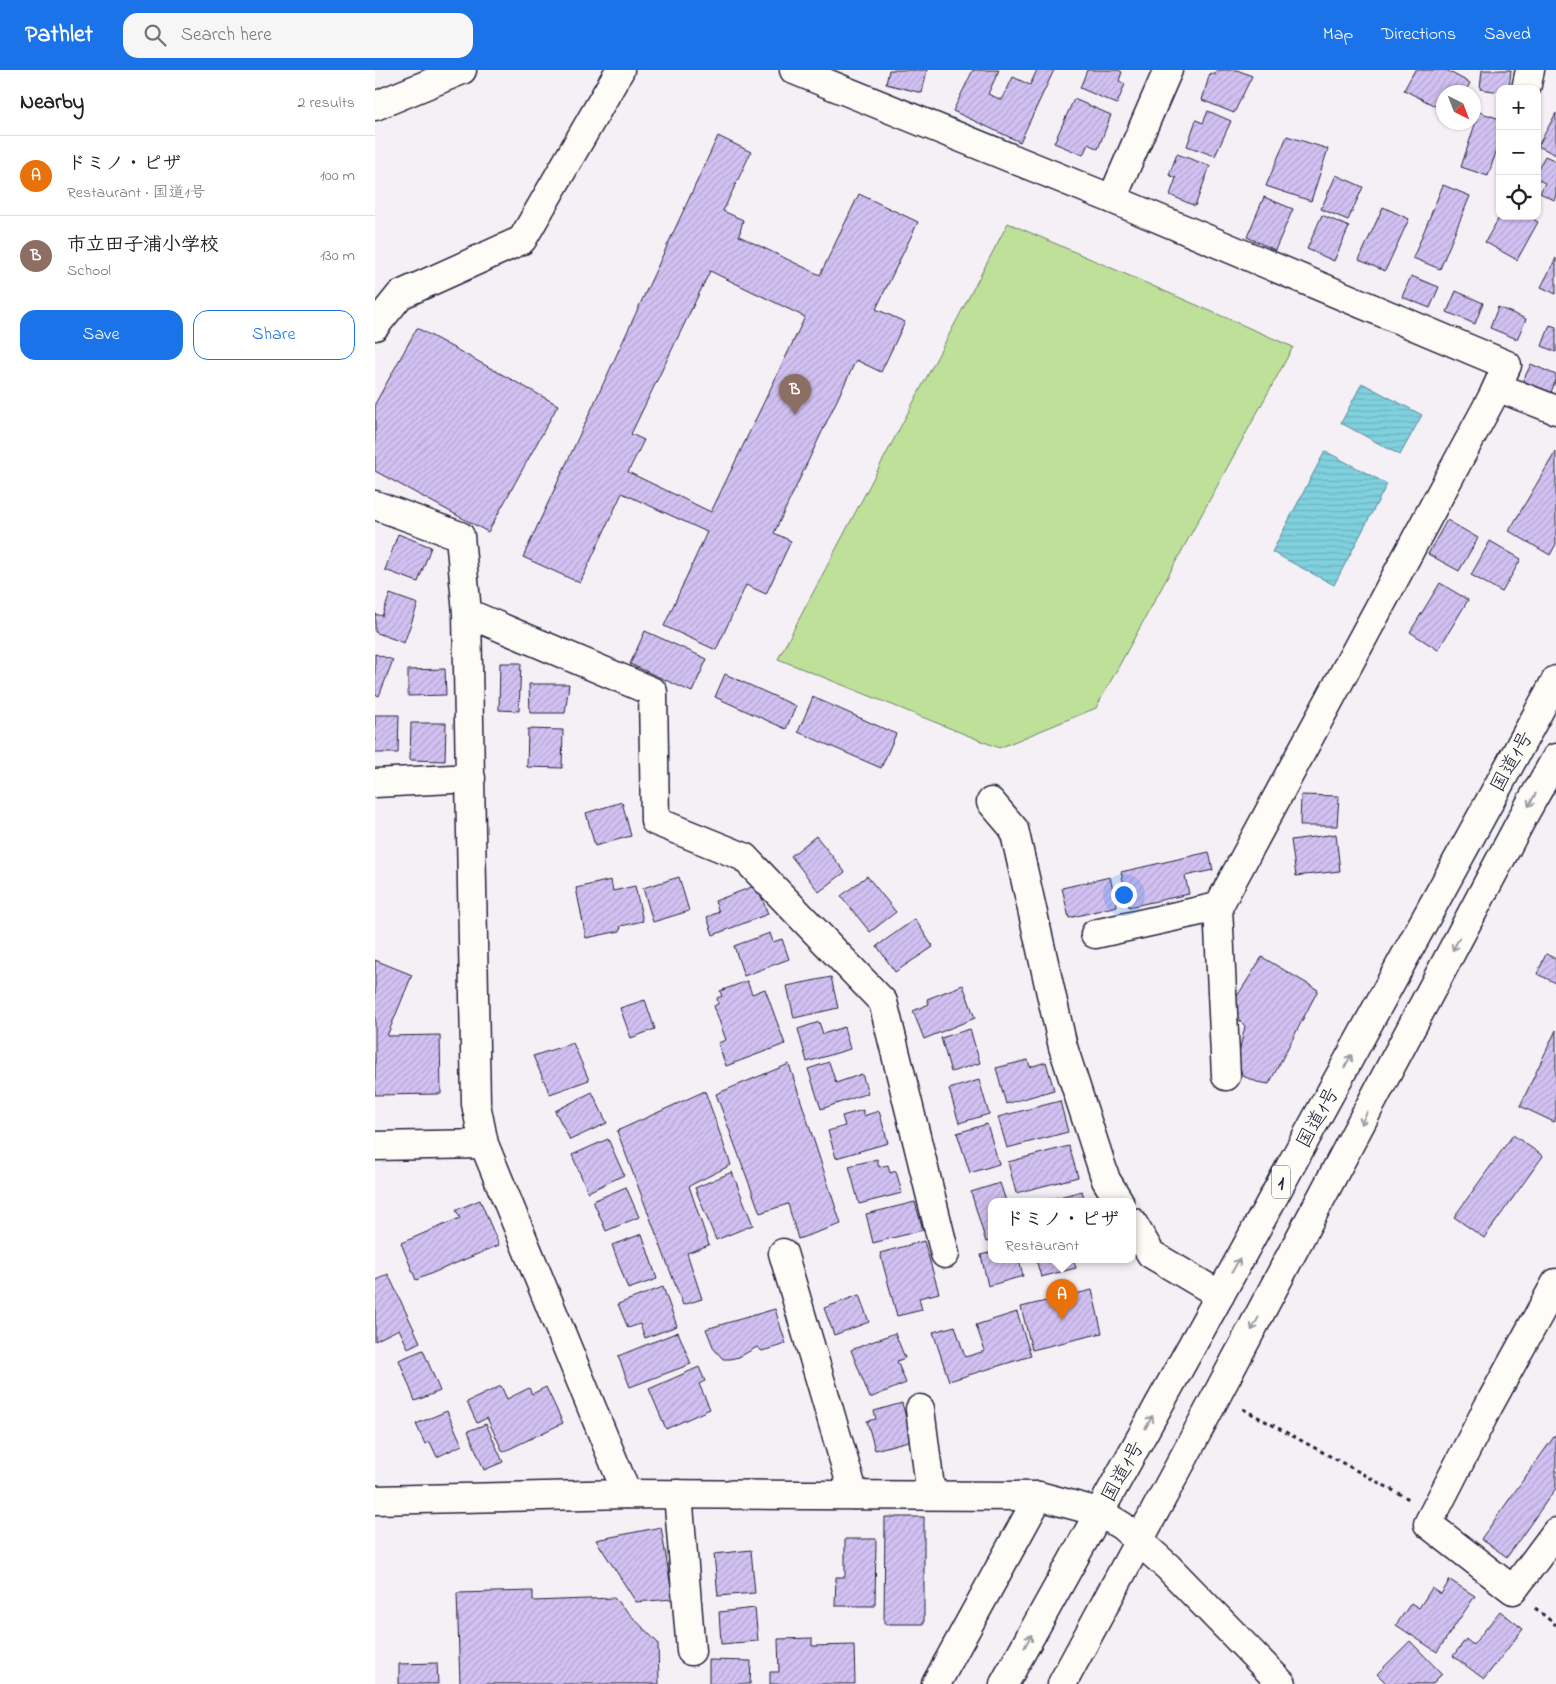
<!DOCTYPE html>
<meta charset="utf-8">
<style>
body{margin:0;font-family:"Indie Flower","Klee One",sans-serif;background:#f6f6f6;color:#222}
.controls{position:absolute;right:15px;top:15px;display:grid;overflow:hidden;border-radius:10px;box-shadow:0 1px 4px #0004}
.controls button{width:45px;height:45px;display:grid;place-items:center;padding:0;border:0;border-bottom:1px solid #e0e0e0;background:#fff;color:#222;font:25px sans-serif}
.compass{position:absolute;left:1061px;top:15px;width:45px;height:45px;border-radius:50%;background:#fff;box-shadow:0 1px 4px #0004;rotate:138deg}
.you{position:absolute;left:748px;top:824px;width:18px;height:18px;margin:-12px;border:4px solid #fff;border-radius:50%;background:#1a73e8;box-shadow:0 0 0 8px #1a73e833}
.badge{display:grid;place-items:center;width:32px;height:32px;border-radius:50%;background:#1a73e8;color:#fff;font-size:16px;font-weight:700}
.pin{position:absolute;translate:-50% -41px;filter:drop-shadow(0 1px 2px #0008)}
.pin::after{content:'';position:absolute;top:26px;width:18px;height:15px;background:inherit;clip-path:polygon(0 0,100% 0,50% 100%)}
.popup{position:absolute;left:613px;top:1128px;width:148px;height:65px;box-sizing:border-box;display:grid;place-content:center;border-radius:10px;background:#fff;filter:drop-shadow(0 1px 4px #0005);font-size:16px;white-space:nowrap;color:#767676}
.popup b{font-size:19px;color:#222}
.popup::after{content:'';position:absolute;left:50%;top:100%;margin-left:-10px;border:10px solid transparent;border-top-color:#fff}
.list{margin:0;padding:0;list-style:none}
h2{display:flex;justify-content:space-between;align-items:center;height:65px;margin:0;padding:0 20px;font-size:21px}
h2 small{font-size:16px;font-weight:400;color:#767676}
.list li{display:grid;grid-template-columns:32px 1fr auto;gap:15px;align-items:center;box-sizing:border-box;height:80px;padding:0 20px;border-top:1px solid #e0e0e0}
.list b{display:block;font-size:19px;white-space:nowrap}
.list p{margin:0;font-size:16px;white-space:nowrap;color:#767676}
.list em{font-size:16px;font-style:normal;color:#767676}
.actions{display:flex;gap:10px;padding:15px 20px}
.actions a{flex:1;padding:11px 0;border:1px solid #1a73e8;border-radius:15px;text-align:center;font-size:18px;color:#1a73e8}
.actions .main{background:#1a73e8;color:#fff}
.icon{flex:none;width:28px;height:28px;fill:none;stroke:currentColor;stroke-width:2;stroke-linecap:round;stroke-linejoin:round}
.map{position:relative;flex:none;width:1181px;height:1614px;overflow:hidden}
header{display:flex;align-items:center;gap:30px;box-sizing:border-box;height:70px;padding:0 25px;background:#1a73e8;color:#fff}
header strong{font-size:24px}
nav{display:flex;gap:28px;margin-inline-start:auto;font-size:18px}
.search{width:350px;height:45px;background:#f6f6f6;display:flex;align-items:center;gap:12px;box-sizing:border-box;padding:0 18px;border-radius:15px;color:#767676;font-size:19px}
main{display:flex}
aside{flex:1;background:#fff}
.map>svg:first-child{display:block}
.garden{fill:#bee099;stroke:#70816a}
.water{fill:url(#water-rules);stroke:#5a8a9c}
.building{fill:url(#building-hatch);stroke:#22223b;fill-rule:evenodd}
.lines{fill:none;stroke-linecap:round;stroke-linejoin:round}
.street-casing{stroke:#22223b;stroke-width:31}
.secondary-casing{stroke:#22223b;stroke-width:31}
.highway-casing{stroke:#22223b;stroke-width:31}
.path{stroke:#22223b;stroke-width:3;stroke-dasharray:4 4;stroke-linecap:butt}
.street{stroke:#fdfcf7;stroke-width:28}
.secondary{stroke:#fdfcf7;stroke-width:28}
.highway{stroke:#fdfcf7;stroke-width:28}
.oneway{stroke:#9a9aa2}
.labels{text-anchor:middle;stroke-width:5;stroke-linejoin:round;paint-order:stroke}
.shield{fill:#fdfcf7;stroke:#646373;stroke-width:1}
.shield-label{font-size:19px;font-weight:bold;fill:#22223b}
.street-label{font-size:20px;fill:#22223b;stroke:#fdfcf7}
</style>
<header>
<strong>Pathlet</strong>
<div class="search"><svg class="icon" aria-label="search" viewBox="0 0 24 24"><circle cx="10" cy="10" r="6"/><path d="M15 15l6 6"/></svg>Search here</div>
<nav><a>Map</a><a>Directions</a><a>Saved</a></nav>
</header>
<main>
<aside>
<h2>Nearby<small>2 results</small></h2>
<ul class="list">
<li><span class="badge" style="background:#e8710a">A</span><div><b>ドミノ・ピザ</b><p>Restaurant · 国道1号</p></div><em>100 m</em></li>
<li><span class="badge" style="background:#8d6e63">B</span><div><b>市立田子浦小学校</b><p>School</p></div><em>130 m</em></li>
</ul>
<div class="actions"><a class="main">Save</a><a>Share</a></div>
</aside>
<div class="map">
<svg width="1181" height="1614" viewBox="0 0 1181 1614">
<defs>
<pattern id="water-rules" width="6" height="5" patternUnits="userSpaceOnUse" patternTransform="scale(1.25)"><rect width="6" height="5" fill="#80d0dd"/><path d="M0 2.5h6" fill="none" stroke="#6eb2bf"/></pattern>
<pattern id="building-hatch" width="6" height="6" patternUnits="userSpaceOnUse" patternTransform="scale(1.25)"><rect width="6" height="6" fill="#d2c1f2"/><path d="M-1 1l2-2M0 6l6-6M5 7l2-2" fill="none" stroke="#b4a6d0"/></pattern>
</defs>
<rect width="100%" height="100%" fill="#f4f0f6"/>
<filter id="ink" filterUnits="userSpaceOnUse"><feTurbulence type="fractalNoise" baseFrequency=".02" numOctaves="2"/><feDisplacementMap in="SourceGraphic" scale="10" xChannelSelector="R" yChannelSelector="G"/><feConvolveMatrix kernelMatrix="1 2 1 2 8 2 1 2 1" color-interpolation-filters="sRGB"/></filter>
<g filter="url(#ink)">
<!-- garden -->
<path class="garden" d="M633 153 918 277 721 638 624 678 403 589Z"/>
<!-- water -->
<path class="water" d="M987 313 1047 345 1025 385 966 353Z
M950 381 1012 414 959 515 897 482Z"/>
<!-- building -->
<path class="building" d="M514 0H552L547 23 511 14Z
M598 0H624L613 24 627 30 638 7 655 15 662 0H679L645 72 578 41Z
M712 0H743L747 2 744 11 750 14 742 34 705 18Z
M842 0H862L877 6 859 43 827 30 835 3 840 5Z
M1040 0H1071L1095 13 1090 22H1068V40L1029 20Z
M1107 0H1136L1134 19H1125V22L1105 19Z
M699 29 736 45 723 79 713 74 708 85 679 73Z
M833 41 856 51 840 86 812 76 821 50 828 53Z
M1104 42 1125 49V70L1113 106 1086 97Z
M1181 43V85L1163 76Z
M343 66 376 82 348 141 368 150 364 166 445 205 484 124 543 152 501 239 530 252 506 302 481 290 399 463 416 471 391 524 371 515 341 580 289 556 332 462 247 423 205 513 148 487ZM335 201 430 247 336 442 253 402 269 370 256 364Z
M912 66 953 79 936 131 891 116Z
M802 84 835 96 820 136 795 125 801 108 794 105Z
M1170 86 1181 91V126L1179 130 1165 123 1170 113 1162 109V100Z
M961 105 988 117 973 150 946 139Z
M1068 115 1095 126 1065 199 1038 188Z
M889 127 918 139 900 180 872 167Z
M1008 137 1034 149 1010 201 984 190Z
M947 145 974 157 959 191 932 179Z
M1125 146H1153L1163 152 1142 190 1110 172Z
M1181 188V224L1166 217Z
M1036 206 1064 217 1055 238 1027 227Z
M1081 221 1108 233 1100 254 1072 242Z
M1123 237 1151 249 1142 269 1115 258Z
M1175 255 1181 257V282L1167 276Z
M42 258 183 335 113 462 0 401V334Z
M1156 294 1181 305V310L1174 327 1146 315Z
M1181 381V474L1175 485 1134 461Z
M1072 450 1103 468 1084 501 1053 484Z
M23 464 56 477 43 512 10 500Z
M1115 471 1146 489 1127 522 1096 505Z
M1065 513 1093 530 1063 580 1035 562Z
M15 524 43 534 29 573 0 562V544L7 546Z
M270 561 332 589 317 622 255 594Z
M0 584 18 590 4 626 0 624Z
M125 593H146L144 641 124 640Z
M70 599 71 625 33 626V600Z
M350 604 421 636 411 659 340 627Z
M154 614H194L190 643H155Z
M438 627 521 664 506 698 423 662Z
M0 645H24L23 683H0Z
M36 653H71L70 691 35 690Z
M153 659 188 660 187 698 152 697Z
M926 725 964 726 962 756H925Z
M247 732 256 766 220 776 211 743Z
M961 764 965 801 921 806 916 770Z
M441 766 470 802 444 822 416 786Z
M834 782 838 800 810 806 814 824 754 837 746 802Z
M492 806 521 842 495 862 466 826Z
M304 807 314 841 278 852 268 818Z
M735 807 742 836 694 848 687 818Z
M236 810 238 821 260 816 268 851 246 856 245 861 211 868 201 818Z
M382 815 393 844 338 865 332 847 344 842 340 831Z
M540 849 558 877 520 902 502 876Z
M395 863 398 872 407 869 414 889 369 906 359 876Z
M1171 884 1181 889V913L1162 904Z
M887 887 943 920 894 1014 882 1012 868 1006 862 991 870 956 854 939Z
M0 890 37 905 12 966 65 965 66 1024 0 1025Z
M456 907 463 938 419 948 412 916Z
M372 911 377 924 390 919 410 974 351 996 343 973 351 970 339 936 343 934 342 928 347 926 345 921Z
M588 915 600 948 549 969 538 941 554 934 552 929Z
M270 930 280 959 256 968 245 938Z
M444 952 448 964 469 957 475 979 432 992 423 959Z
M595 959 605 993 576 1002 566 968Z
M1181 960V1047L1179 1052 1145 1036Z
M198 973 214 1010 175 1024 158 986Z
M653 990 655 997 671 992 679 1020 631 1034 621 998Z
M454 992 461 1013 487 1004 493 1023 446 1039 433 999Z
M414 994 466 1154 423 1169 413 1134 385 1143 341 1024Z
M604 1010 614 1044 584 1053 574 1019Z
M330 1021 356 1095 314 1116 334 1175 312 1183 327 1229 308 1235 242 1061Z
M217 1022 232 1053 195 1070 180 1041Z
M685 1031 693 1062 632 1078 623 1047Z
M488 1040V1046L504 1041 513 1073 461 1088 453 1061 470 1056 467 1046Z
M612 1054 624 1094 595 1103 582 1063Z
M1138 1065 1168 1086 1109 1168 1079 1147Z
M233 1069 249 1105 213 1122 197 1085Z
M694 1076 703 1107 641 1123 633 1092Z
M502 1089 504 1097 513 1095 515 1103 521 1101 527 1123 484 1134 474 1096Z
M357 1102 378 1155 341 1170 320 1118Z
M625 1113 631 1131H617V1170L611 1172 596 1122Z
M251 1117 264 1147 231 1161 218 1131Z
M707 1121 710 1131H669Z
M105 1130 124 1175 41 1210 26 1173 85 1148 81 1140Z
M540 1132 548 1160 498 1173 491 1144Z
M267 1164 282 1209 253 1219 237 1175Z
M549 1171 564 1223 544 1228 547 1240 522 1246 505 1183Z
M617 1182V1189H644L648 1206 613 1216 606 1185Z
M661 1189H698L701 1198 666 1207Z
M13 1204 45 1272 33 1278 24 1259 0 1271V1211Z
M288 1217 302 1256 270 1268 265 1254 253 1258 243 1234Z
M717 1220 727 1263 657 1280 646 1237Z
M484 1225 494 1252 459 1265 449 1238Z
M400 1239 411 1274 387 1281 382 1277 364 1287 355 1289H348L339 1279 331 1259Z
M642 1242 656 1286 574 1311 558 1262 580 1256 590 1287 610 1281 601 1255Z
M303 1262 316 1294 255 1317 243 1286Z
M520 1263 530 1288 522 1291 531 1313 495 1328 476 1280Z
M48 1280 65 1321 40 1331 24 1290Z
M324 1297 330 1311 324 1314 335 1339 291 1359 274 1319Z
M126 1316 132 1329 154 1318 157 1324 171 1317 188 1353 128 1382 112 1348 102 1353 92 1332Z
M527 1333 537 1370 500 1380 492 1351 501 1349 499 1341Z
M72 1341 87 1375 62 1387 55 1372 50 1374 41 1354Z
M111 1354 128 1392 109 1400 93 1361Z
M1181 1364V1418L1132 1487 1106 1469Z
M510 1447H549V1554H509Z
M286 1457 298 1529 261 1532 221 1470Z
M470 1469H501L500 1536H460L461 1507H470Z
M376 1480 380 1523 343 1526 339 1484Z
M1075 1510 1100 1526 1062 1582 1021 1555 1036 1533 1044 1538 1057 1518 1066 1524Z
M158 1521V1531L239 1528 283 1573 284 1614H85L82 1523Z
M380 1538 383 1571 346 1574 344 1542Z
M1125 1541 1148 1559 1109 1609 1078 1586 1091 1569 1098 1575Z
M437 1568V1576L479 1575 480 1614H395V1602H404L403 1569Z
M1035 1571 1067 1604 1057 1614H1012L1002 1604Z
M334 1590 376 1591 375 1614H334Z
M62 1593 63 1614H24V1594Z"/>
<g class="lines">
<defs>
<path id="street" d="M419 0 737 129 1132 295 1118 326 843 837 851 1006
M1151 19 1155 0
M0 36 87 0
M737 129 793 0
M0 256 25 225 147 170 245 0
M1122 317 1181 340
M0 435 85 466 92 543 101 1034 109 1074 252 1424
M92 543 278 622 280 751 369 787 508 932 570 1184
M0 713 96 708
M616 732 639 759 688 977 731 1110 744 1131
M720 864 843 837
M0 1076 109 1074
M757 1152 776 1184 845 1225
M408 1183 479 1425
M1181 1213 1113 1337 1053 1454 1138 1520 1181 1462
M545 1339 556 1425
M303 1424 316 1581
M561 1614 664 1426"/>
<path id="secondary" d="M0 1430 252 1424 664 1426 724 1442 747 1456 793 1497 907 1614"/>
<path id="highway" d="M629 1614 845 1225 1181 610
M687 1614 808 1389 1150 743 1181 688"/>
</defs>
<!-- street casing -->
<use href="#street" class="street-casing"/>
<!-- secondary casing -->
<use href="#secondary" class="secondary-casing"/>
<!-- highway casing -->
<use href="#highway" class="highway-casing"/>
<!-- path -->
<path class="path" d="M868 1339 1034 1429
M1160 1538 1181 1555"/>
<!-- street -->
<use href="#street" class="street"/>
<!-- secondary -->
<use href="#secondary" class="secondary"/>
<!-- highway -->
<use href="#highway" class="highway"/>
</g>
<!-- one-way arrows -->
<defs><path id="oneway-shaft" d="M-6 0H5M1.5-3L5.5 0L1.5 3" fill="none" stroke-width="1.6" stroke-linecap="round" stroke-linejoin="round" transform="scale(1.25)"/></defs>
<g class="oneway">
<use href="#oneway-shaft" transform="translate(1157 730) rotate(119)"/>
<use href="#oneway-shaft" transform="translate(1081 874) rotate(118)"/>
<use href="#oneway-shaft" transform="translate(973 991) rotate(-61)"/>
<use href="#oneway-shaft" transform="translate(989 1048) rotate(118)"/>
<use href="#oneway-shaft" transform="translate(861 1195) rotate(-61)"/>
<use href="#oneway-shaft" transform="translate(880 1254) rotate(118)"/>
<use href="#oneway-shaft" transform="translate(774 1352) rotate(-61)"/>
<use href="#oneway-shaft" transform="translate(653 1571) rotate(-61)"/>
</g>
</g>
<g class="labels">
<!-- shield labels -->
<rect class="shield" x="897" y="1095.5" width="18" height="33" rx="4"/>
<g class="shield-label">
<text x="906" y="1119">1</text>
</g>
<!-- street labels -->
<g class="street-label">
<text transform="translate(1136 691) rotate(-61)" y="7">国道1号</text>
<text transform="translate(942 1047) rotate(-61)" y="7">国道1号</text>
<text transform="translate(747 1401) rotate(-61)" y="7">国道1号</text>
</g>
</g>
</svg>
<div class="controls">
<button>+</button>
<button>−</button>
<button><svg class="icon" aria-label="locate" viewBox="0 0 24 24"><circle cx="12" cy="12" r="6"/><path d="M12 2v4M12 18v4M2 12h4M18 12h4"/></svg></button>
</div>
<svg class="compass" viewBox="-18 -18 36 36"><path d="M0-13l5 13h-10z" fill="#e53935"/><path d="M0 13l5-13h-10z" fill="#767676"/></svg>
<div class="you"></div>
<div class="pin badge" style="left:687px;top:1250px;background:#e8710a">A</div>
<div class="popup"><b>ドミノ・ピザ</b>Restaurant</div>
<div class="pin badge" style="left:420px;top:345px;background:#8d6e63">B</div>
</div>
</main>
